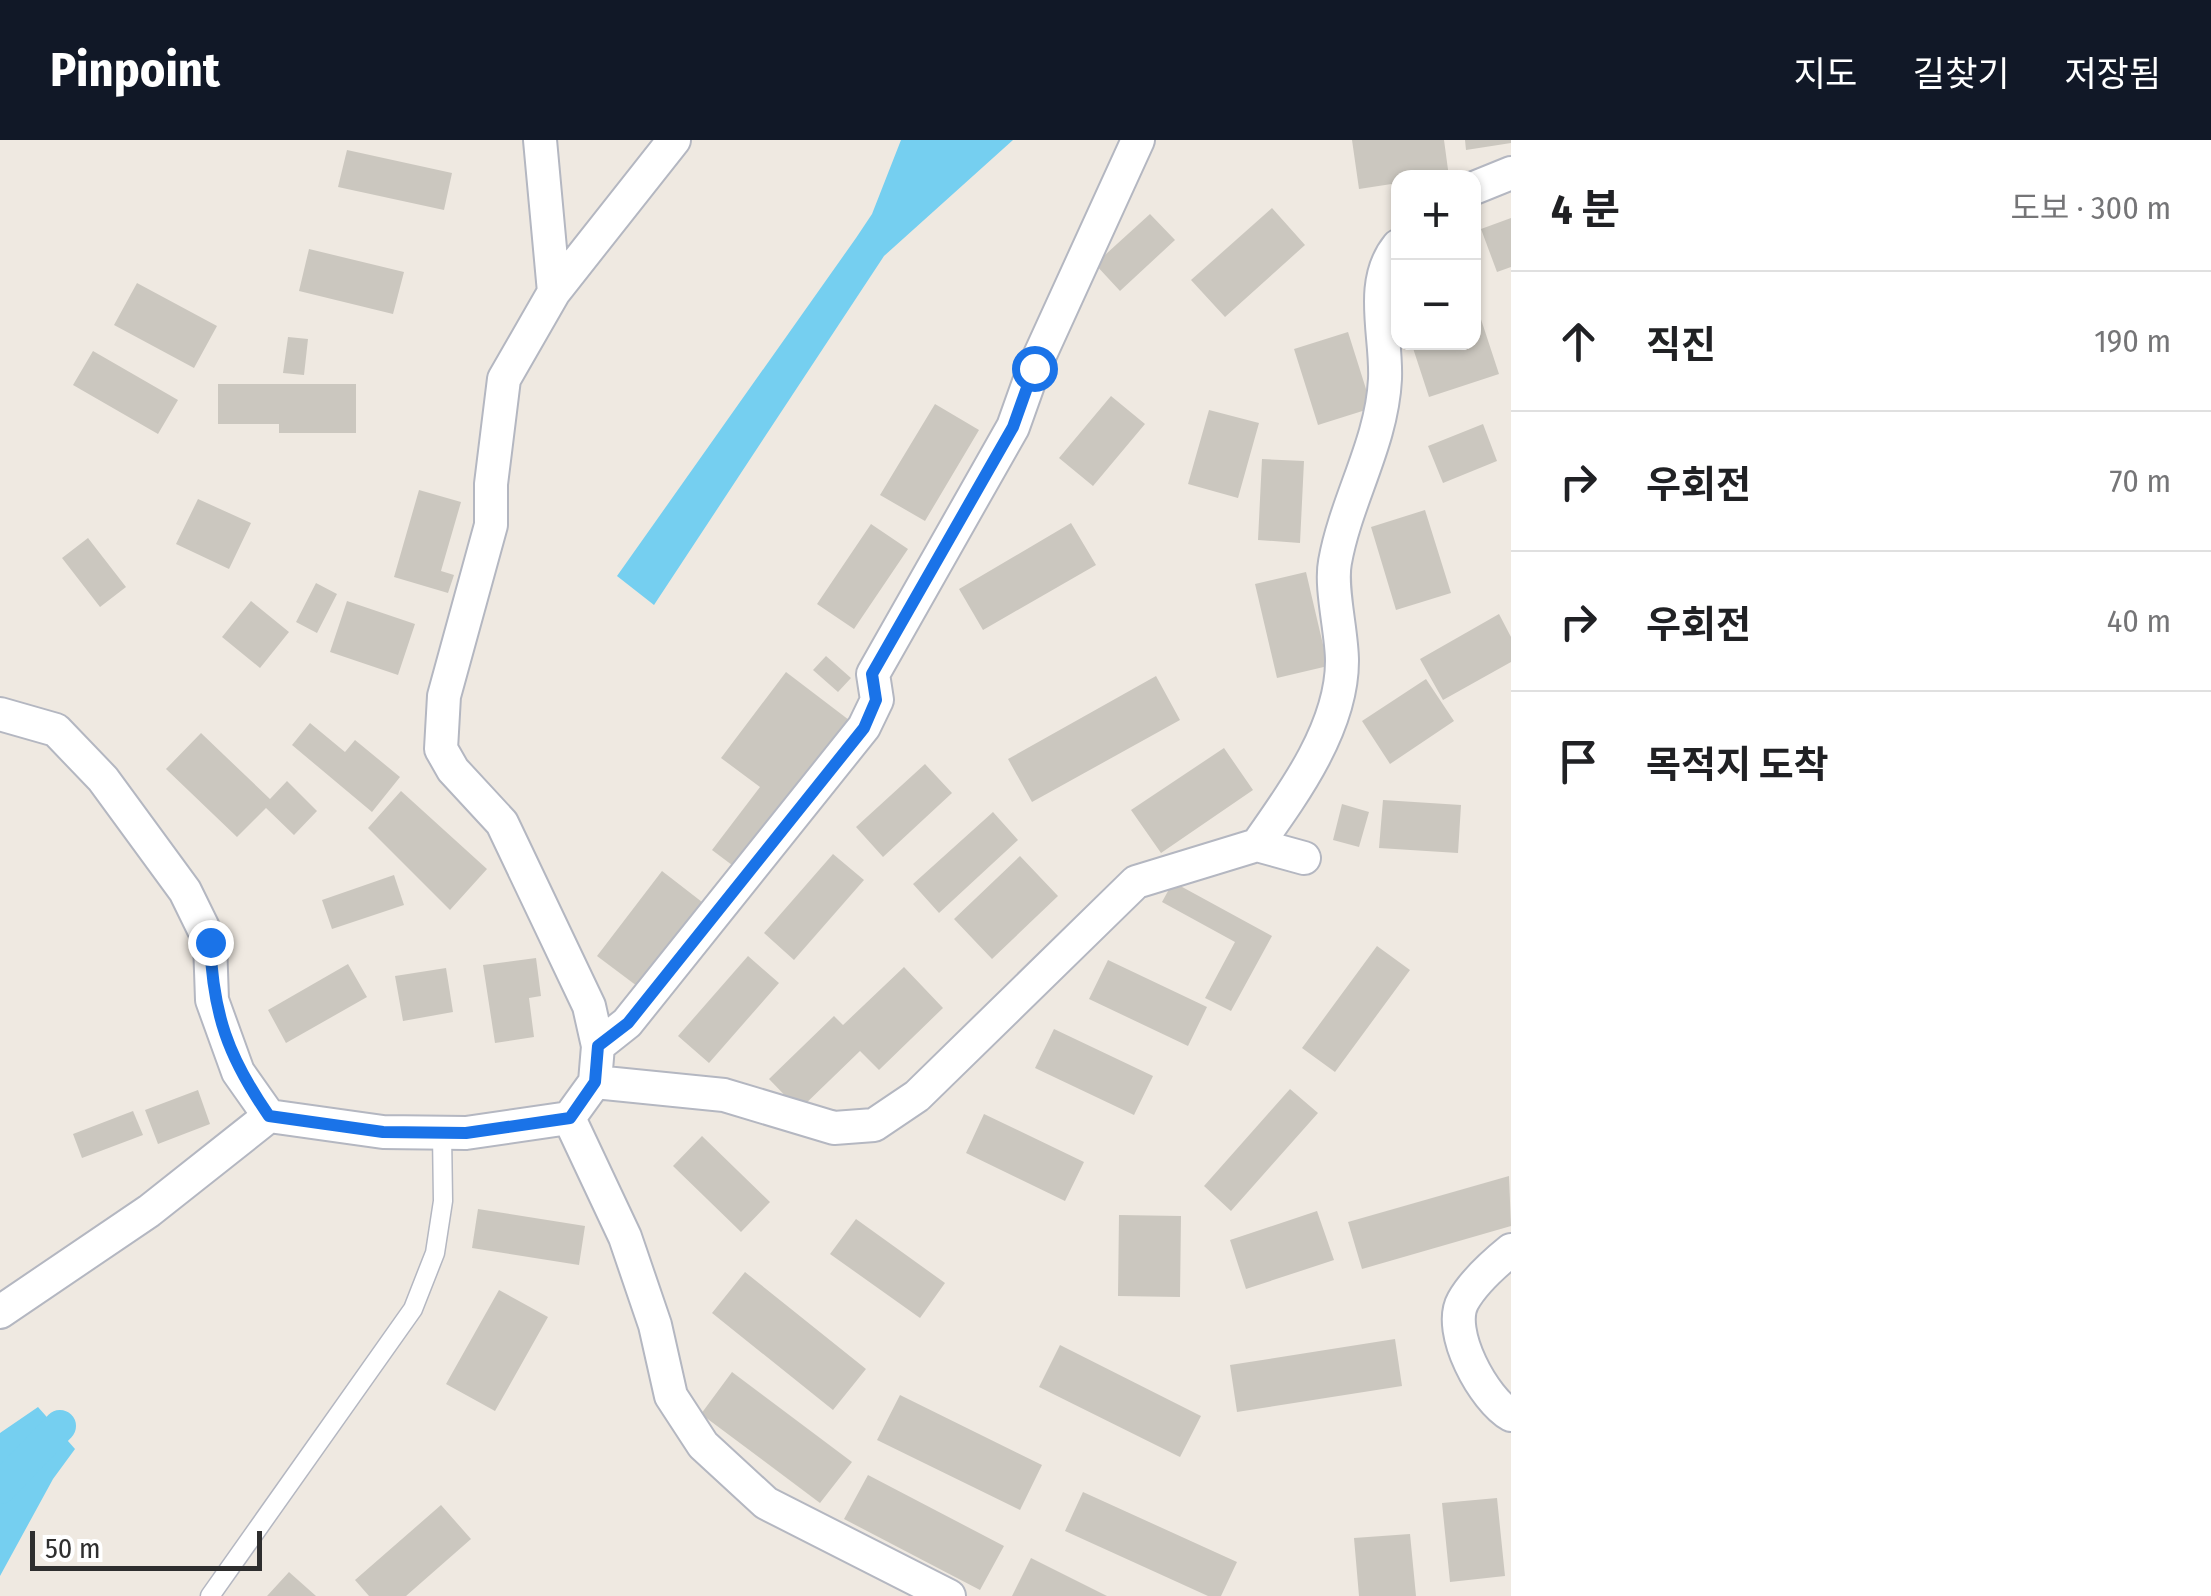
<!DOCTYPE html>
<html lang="ko">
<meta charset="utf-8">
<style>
body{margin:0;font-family:"Fira Sans Condensed","Noto Sans KR",sans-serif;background:#f6f6f6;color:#202124}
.controls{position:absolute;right:30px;top:30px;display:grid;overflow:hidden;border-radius:20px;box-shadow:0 2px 8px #0004}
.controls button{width:90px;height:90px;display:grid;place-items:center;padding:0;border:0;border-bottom:2px solid #e0e0e0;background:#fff;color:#202124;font:50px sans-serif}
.scale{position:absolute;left:30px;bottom:25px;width:232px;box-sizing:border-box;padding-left:10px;border:5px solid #2e2e2e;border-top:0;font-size:28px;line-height:35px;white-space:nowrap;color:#2e2e2e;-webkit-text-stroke:8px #fff;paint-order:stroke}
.stop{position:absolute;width:30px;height:30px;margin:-22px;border:8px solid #1a73e8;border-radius:50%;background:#fff}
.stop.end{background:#1a73e8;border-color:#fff;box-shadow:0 2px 10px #0008}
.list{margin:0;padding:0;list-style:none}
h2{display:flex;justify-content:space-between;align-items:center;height:130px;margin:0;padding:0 40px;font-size:42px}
h2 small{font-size:32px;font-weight:400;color:#757577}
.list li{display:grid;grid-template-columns:65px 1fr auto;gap:30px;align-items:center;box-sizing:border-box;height:140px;padding:0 40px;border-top:2px solid #e0e0e0}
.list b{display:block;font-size:38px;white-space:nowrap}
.list em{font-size:32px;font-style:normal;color:#757577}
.icon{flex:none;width:55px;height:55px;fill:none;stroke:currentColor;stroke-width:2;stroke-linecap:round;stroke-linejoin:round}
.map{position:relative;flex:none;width:1511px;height:1456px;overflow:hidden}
header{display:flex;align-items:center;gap:60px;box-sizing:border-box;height:140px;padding:0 50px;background:#111827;color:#fff}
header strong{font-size:48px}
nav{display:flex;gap:55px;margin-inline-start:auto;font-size:35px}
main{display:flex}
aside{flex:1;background:#fff}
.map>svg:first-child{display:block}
.water{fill:#75cff0}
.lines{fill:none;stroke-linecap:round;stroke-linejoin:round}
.canal{stroke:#75cff0;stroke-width:32}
.building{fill:#cbc7bf}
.service-casing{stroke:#b4b7c1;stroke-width:21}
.minor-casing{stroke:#b4b7c1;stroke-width:36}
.service{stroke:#fff;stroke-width:18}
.minor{stroke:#fff;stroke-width:32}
.route{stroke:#1a73e8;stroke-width:12}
</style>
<header>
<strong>Pinpoint</strong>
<nav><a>지도</a><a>길찾기</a><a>저장됨</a></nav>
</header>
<main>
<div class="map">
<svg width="1511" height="1456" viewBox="0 0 1511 1456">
<rect width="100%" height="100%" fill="#efe9e1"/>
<!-- water -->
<path class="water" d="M901 0H1013L884 116 654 465 617 436 856 98 872 74Z
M38 1267 75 1309 53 1339 0 1436V1293Z"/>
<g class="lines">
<!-- canal -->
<path class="canal" d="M0 1348 60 1286"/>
</g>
<!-- building -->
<path class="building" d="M1352 0H1444L1449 37 1398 38V43L1359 49Z
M1465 0H1511V3L1466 10Z
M347 10 452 33 444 70 338 47Z
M1272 68 1305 105 1225 177 1191 140Z
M1150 74 1175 100 1120 151 1095 124Z
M1511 78V127L1497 132 1481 89Z
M309 109 404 132 393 174 299 151Z
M137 143 217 186 194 228 114 185Z
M1474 158 1499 234 1429 257 1411 202H1474Z
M1348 192 1372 268 1318 285 1294 209Z
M288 197 308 199 304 235 283 233Z
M93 211 178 260 158 294 73 245Z
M218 244H356V293H279V284H218Z
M1111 256 1145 284 1093 346 1059 318Z
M935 264 979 290 925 381 880 355Z
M1209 270 1259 283 1238 358 1188 344Z
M1483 284 1497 321 1443 343 1428 306Z
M1262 319 1304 321 1300 403 1258 400Z
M419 350 461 362 441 431 454 435 448 453 394 437Z
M198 359 251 383 229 429 176 404Z
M1425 370 1451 453 1396 470 1371 387Z
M1071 383 1096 425 983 490 959 449Z
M871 384 908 409 854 489 817 464Z
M88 398 126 447 100 467 62 418Z
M1306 432 1328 526 1277 538 1255 444Z
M316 443 337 454 317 493 296 482Z
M251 461 289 492 260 528 222 497Z
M347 461 415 484 398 535 330 512Z
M1499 474 1511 497V522L1443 560 1420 519Z
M826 516 851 538 838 552 813 530Z
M786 532 849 580 736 728 712 710 760 647 721 618Z
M1156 536 1180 580 1032 662 1008 619Z
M1426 539 1454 581 1390 624 1362 581Z
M310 583 345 612 355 600 400 637 372 672 292 605Z
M201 593 270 659 287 641 317 671 294 695 266 668 237 697 166 629Z
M1224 608 1253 650 1161 713 1131 670Z
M925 624 952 653 883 717 856 687Z
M401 651 487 729 450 770 368 688Z
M1383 660 1461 665 1458 713 1379 708Z
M1342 664 1369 672 1359 707 1333 700Z
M993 672 1018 700 939 773 913 744Z
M833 714 864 740 794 820 764 793Z
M1020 716 1058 756 992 819 954 779Z
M662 731 702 762 637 846 597 816Z
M394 735 404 765 332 789 322 760Z
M1173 742 1272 796 1231 871 1205 858 1235 802 1162 762Z
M1377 806 1410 830 1335 932 1302 908Z
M748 816 779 843 709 923 678 896Z
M536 818 541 856 529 858 534 897 495 903 483 825Z
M1108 820 1207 867 1188 906 1089 859Z
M348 824 367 857 286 903 268 870Z
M904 827 943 868 879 930 860 911 799 970 769 939 834 876 843 885Z
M446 828 453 872 403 881 395 836Z
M1054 889 1153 936 1134 975 1035 928Z
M1290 949 1318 973 1231 1071 1204 1046Z
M198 950 210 984 158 1004 145 970Z
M133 971 143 995 82 1018 73 994Z
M984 974 1084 1022 1065 1061 966 1013Z
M702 996 770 1062 741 1092 673 1026Z
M1509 1036 1511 1086 1362 1129 1348 1082Z
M478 1069 585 1086 579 1125 472 1108Z
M1317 1071 1334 1120 1246 1149 1230 1100Z
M1119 1075 1181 1076 1180 1157 1118 1156Z
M856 1079 945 1143 920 1178 830 1114Z
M745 1132 866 1229 833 1270 712 1173Z
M499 1150 548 1177 495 1271 446 1244Z
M1395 1199 1402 1246 1237 1272 1230 1225Z
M1060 1205 1201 1276 1180 1317 1039 1247Z
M732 1232 852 1322 820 1363 701 1274Z
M900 1255 1042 1325 1020 1370 877 1300Z
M868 1335 1004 1406 980 1450 844 1379Z
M1083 1352 1237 1422 1221 1456H1208L1065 1391Z
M1497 1358 1505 1436 1450 1442 1442 1363Z
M441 1365 471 1399 406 1456H369L355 1440Z
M1410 1394 1416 1456H1359L1354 1398Z
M1031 1418 1107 1456H1012Z
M289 1432 316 1456H267Z"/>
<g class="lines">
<defs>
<path id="service" d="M210 1456 413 1169 435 1113 443 1061 442 993"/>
<path id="minor" d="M540 0 554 152
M1474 48 1511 33
M0 574 56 590 103 639 185 751 210 802 212 860 238 932 269 976 383 992 466 993 569 978 595 942 598 906 589 866 502 683 453 630 441 609 444 556 491 385V344L504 239 554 152 674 0
M1257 705C1294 653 1342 587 1342 521 1342 492 1330 448 1335 422 1346 360 1382 303 1385 239 1387 195 1368 143 1398 106
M598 906 627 883 864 587 877 560 873 534 1013 287 1034 228 1138 0
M595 942 724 955 834 988 874 985 917 956 1136 742 1257 705 1304 718
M569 978 625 1097 655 1185 671 1256 703 1305 766 1363 949 1456
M1511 1110C1495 1123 1473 1143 1463 1161 1446 1191 1484 1260 1511 1275
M0 1172 149 1071 269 976"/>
</defs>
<!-- service casing -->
<use href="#service" class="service-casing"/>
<!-- minor casing -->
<use href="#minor" class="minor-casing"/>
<!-- service -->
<use href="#service" class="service"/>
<!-- minor -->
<use href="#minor" class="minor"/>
</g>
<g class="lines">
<!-- route -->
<path class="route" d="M210 802C213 874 228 917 269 976L383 992 466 993 570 978 595 942 598 906 628 883 864 588 876 560 872 534 1013 287 1034 228"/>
</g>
</svg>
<div class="controls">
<button>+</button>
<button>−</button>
</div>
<div class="scale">50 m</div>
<div class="stop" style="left:1034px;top:228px"></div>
<div class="stop end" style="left:210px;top:802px"></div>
</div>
<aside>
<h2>4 분<small>도보 · 300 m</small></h2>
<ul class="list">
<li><svg class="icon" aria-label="ahead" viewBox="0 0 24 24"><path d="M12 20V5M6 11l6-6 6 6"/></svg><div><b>직진</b></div><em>190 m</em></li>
<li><svg class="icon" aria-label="right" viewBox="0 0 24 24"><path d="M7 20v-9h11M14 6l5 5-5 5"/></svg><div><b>우회전</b></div><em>70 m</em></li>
<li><svg class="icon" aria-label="right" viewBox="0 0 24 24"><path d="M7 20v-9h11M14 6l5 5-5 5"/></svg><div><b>우회전</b></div><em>40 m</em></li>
<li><svg class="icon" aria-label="arrive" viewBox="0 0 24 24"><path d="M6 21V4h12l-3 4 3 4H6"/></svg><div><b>목적지 도착</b></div></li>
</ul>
</aside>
</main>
